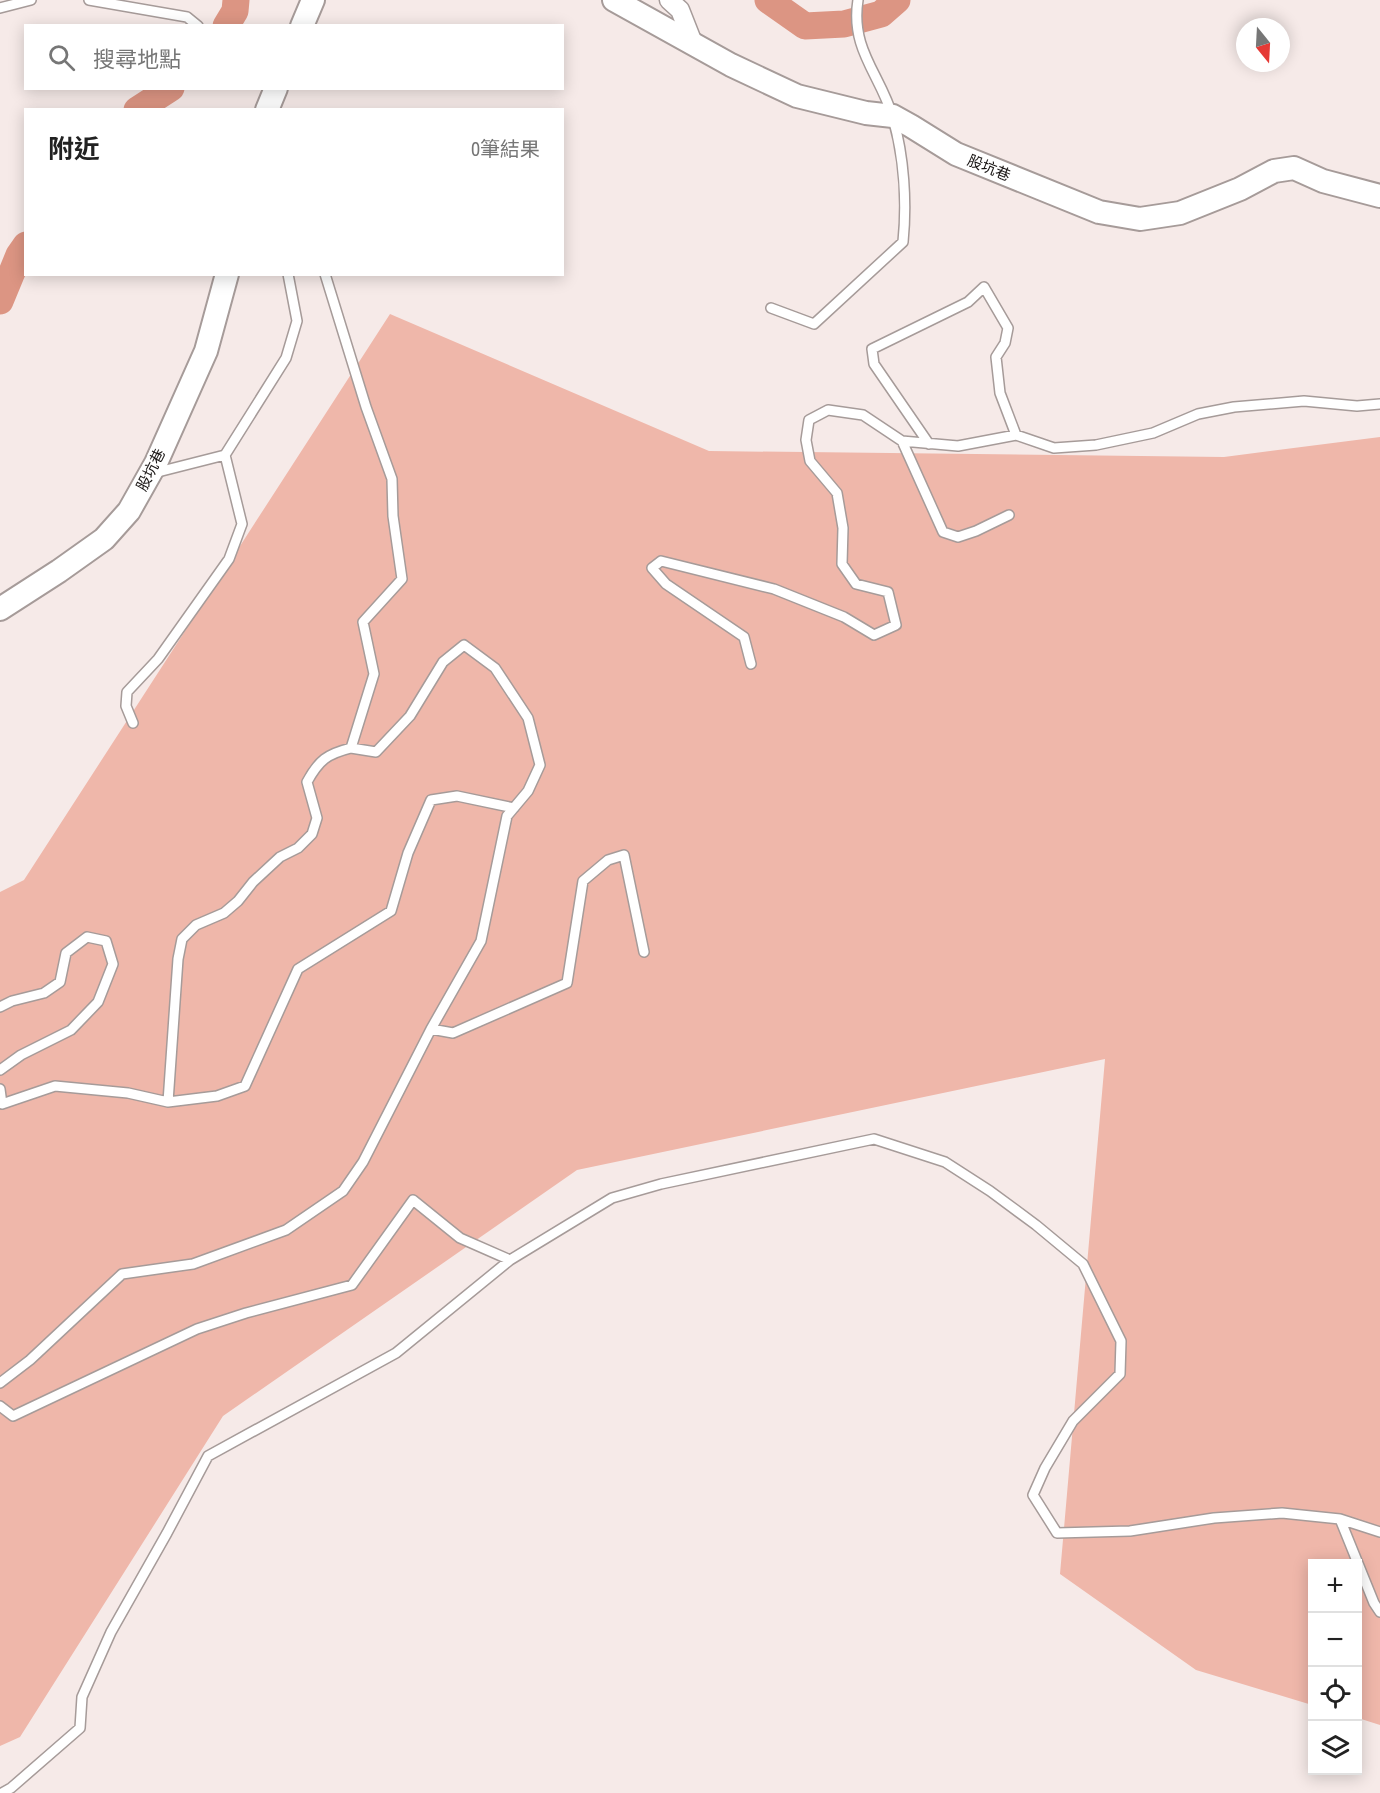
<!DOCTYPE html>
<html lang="zh-TW">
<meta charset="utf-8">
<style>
body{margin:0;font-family:"Archivo Narrow","Noto Sans TC",sans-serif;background:#f6f6f6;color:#222}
.controls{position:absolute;right:18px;bottom:18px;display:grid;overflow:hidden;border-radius:0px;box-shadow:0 3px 15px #0003}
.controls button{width:54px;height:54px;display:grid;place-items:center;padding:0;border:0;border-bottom:2px solid #e0e0e0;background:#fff;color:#222;font:30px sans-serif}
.compass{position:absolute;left:1236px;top:18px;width:54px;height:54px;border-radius:50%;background:#fff;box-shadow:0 3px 15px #0003;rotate:162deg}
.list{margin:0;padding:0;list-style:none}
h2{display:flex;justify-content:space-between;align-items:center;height:78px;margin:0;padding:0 24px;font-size:26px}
h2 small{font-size:20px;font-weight:400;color:#767676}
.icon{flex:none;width:33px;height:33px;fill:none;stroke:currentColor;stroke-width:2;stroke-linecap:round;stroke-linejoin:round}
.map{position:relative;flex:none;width:1380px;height:1793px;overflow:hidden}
.search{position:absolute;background:#fff;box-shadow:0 3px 15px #0003;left:24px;top:24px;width:540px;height:66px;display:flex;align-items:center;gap:15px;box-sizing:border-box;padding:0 21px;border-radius:0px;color:#767676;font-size:22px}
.panel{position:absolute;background:#fff;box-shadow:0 3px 15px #0003;left:24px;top:108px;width:540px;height:168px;border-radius:0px}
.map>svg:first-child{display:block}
.green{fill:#efb7aa}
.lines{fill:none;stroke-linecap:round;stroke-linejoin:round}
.river{stroke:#dc9583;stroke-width:27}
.service-casing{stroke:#a69b99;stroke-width:12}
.minor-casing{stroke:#a69b99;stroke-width:21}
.tertiary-casing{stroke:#a69b99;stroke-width:26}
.service{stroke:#fff;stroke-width:9}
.minor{stroke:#fff;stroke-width:18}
.tertiary{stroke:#fff;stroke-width:22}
.labels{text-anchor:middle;stroke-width:4.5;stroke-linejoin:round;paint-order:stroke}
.street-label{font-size:15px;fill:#181413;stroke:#fff}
</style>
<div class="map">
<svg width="1380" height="1793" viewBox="0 0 1380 1793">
<rect width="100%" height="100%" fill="#f6eae8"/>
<!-- green -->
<path class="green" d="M390 314 709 451 1224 457 1380 437V1725L1358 1718V1564H1312V1705L1196 1670 1060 1574 1105 1059 577 1170 223 1416 20 1737 0 1746V892L24 880Z"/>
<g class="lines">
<!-- river -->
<path class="river" d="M768 0 805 26 844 24 881 14 897 0
M226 26 235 11 236 0
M137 110 171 88
M0 301 19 255 26 245"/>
<defs>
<path id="service" d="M89 0 187 17 198 26
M0 8 31 0
M771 308 814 324 903 242C907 202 904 157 893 118 881 75 850 50 858 0
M902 441 943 532 958 537 976 531 1009 515
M929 444 874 364 872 349 968 302 984 287 1008 328 1005 343 996 357 1000 393 1016 435
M154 473 225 455 286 358 297 321 288 274
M751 664 744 637 666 584 652 568 661 561 774 589 844 617 874 635 896 625 888 592 856 584 842 564 843 528 837 493 810 461 806 440 809 420 828 410 863 415 902 441 958 446 1016 435 1054 448 1096 445 1153 433 1198 414 1234 407 1304 401 1357 406 1380 404
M133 723 126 706 127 692 158 659 229 559 242 524 225 455
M0 1007 12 1001 44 993 60 982 66 953 87 937 106 941 113 964 98 1002 71 1030 21 1055 0 1070
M431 1029 453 1033 567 983 583 881 608 860 624 855 644 952
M0 1089 2 1104 55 1086 128 1093 168 1102 217 1096 245 1086 298 969 391 911 408 853 431 800 457 796 514 808
M168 1102 178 959 182 939 196 925 224 913 238 901 253 882 280 857 298 848 312 834 317 818 307 782C319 760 327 754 351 748
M0 1383 30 1360 122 1274 193 1264 286 1230 343 1191 363 1162 431 1029 481 941 507 816 528 791 540 765 528 718 495 668 464 645 443 662 410 716 376 752 351 748 374 674 363 622 402 579 393 516 392 479 366 407 325 274
M0 1406 13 1416 197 1329 246 1313 352 1285 413 1200 460 1238 510 1260 612 1198 661 1184 874 1139 945 1162 990 1191 1036 1225 1083 1264 1121 1341 1120 1374 1073 1421 1045 1468 1033 1495 1057 1533 1130 1531 1214 1518 1282 1513 1340 1519 1374 1603 1380 1612
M1340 1519 1380 1532
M2 1793 11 1788 80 1728 82 1697 111 1632 167 1533 208 1456 396 1353 510 1260"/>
<path id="minor" d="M669 0 680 10 693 43"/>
<path id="tertiary" d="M614 0 731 65 797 96 866 113 893 116 911 126 956 154 1099 212 1140 219 1180 213 1240 189 1274 171 1294 168 1323 181 1380 196
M302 26 313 0
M267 110 276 88
M0 609 59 571 104 539 129 511 156 463 206 351 227 274"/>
</defs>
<!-- service casing -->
<use href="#service" class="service-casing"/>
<!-- minor casing -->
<use href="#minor" class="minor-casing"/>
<!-- tertiary casing -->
<use href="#tertiary" class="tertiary-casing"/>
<!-- service -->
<use href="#service" class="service"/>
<!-- minor -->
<use href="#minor" class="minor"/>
<!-- tertiary -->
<use href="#tertiary" class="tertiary"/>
</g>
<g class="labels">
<!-- street labels -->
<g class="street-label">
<text transform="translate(989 168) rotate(22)" y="5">股坑巷</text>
<text transform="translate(151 470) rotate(-63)" y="5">股坑巷</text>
</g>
</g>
</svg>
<div class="controls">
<button>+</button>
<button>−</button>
<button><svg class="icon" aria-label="locate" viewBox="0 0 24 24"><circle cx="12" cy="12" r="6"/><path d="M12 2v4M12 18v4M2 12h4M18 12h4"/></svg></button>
<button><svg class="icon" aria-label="layers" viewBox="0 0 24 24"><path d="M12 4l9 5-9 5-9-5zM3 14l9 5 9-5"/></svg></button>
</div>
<svg class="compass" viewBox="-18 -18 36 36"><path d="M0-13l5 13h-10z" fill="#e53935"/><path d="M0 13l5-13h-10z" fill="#767676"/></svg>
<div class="search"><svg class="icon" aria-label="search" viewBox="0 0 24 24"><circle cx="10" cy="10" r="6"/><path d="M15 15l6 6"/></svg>搜尋地點</div>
<section class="panel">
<h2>附近<small>0筆結果</small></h2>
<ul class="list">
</ul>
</section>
</div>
